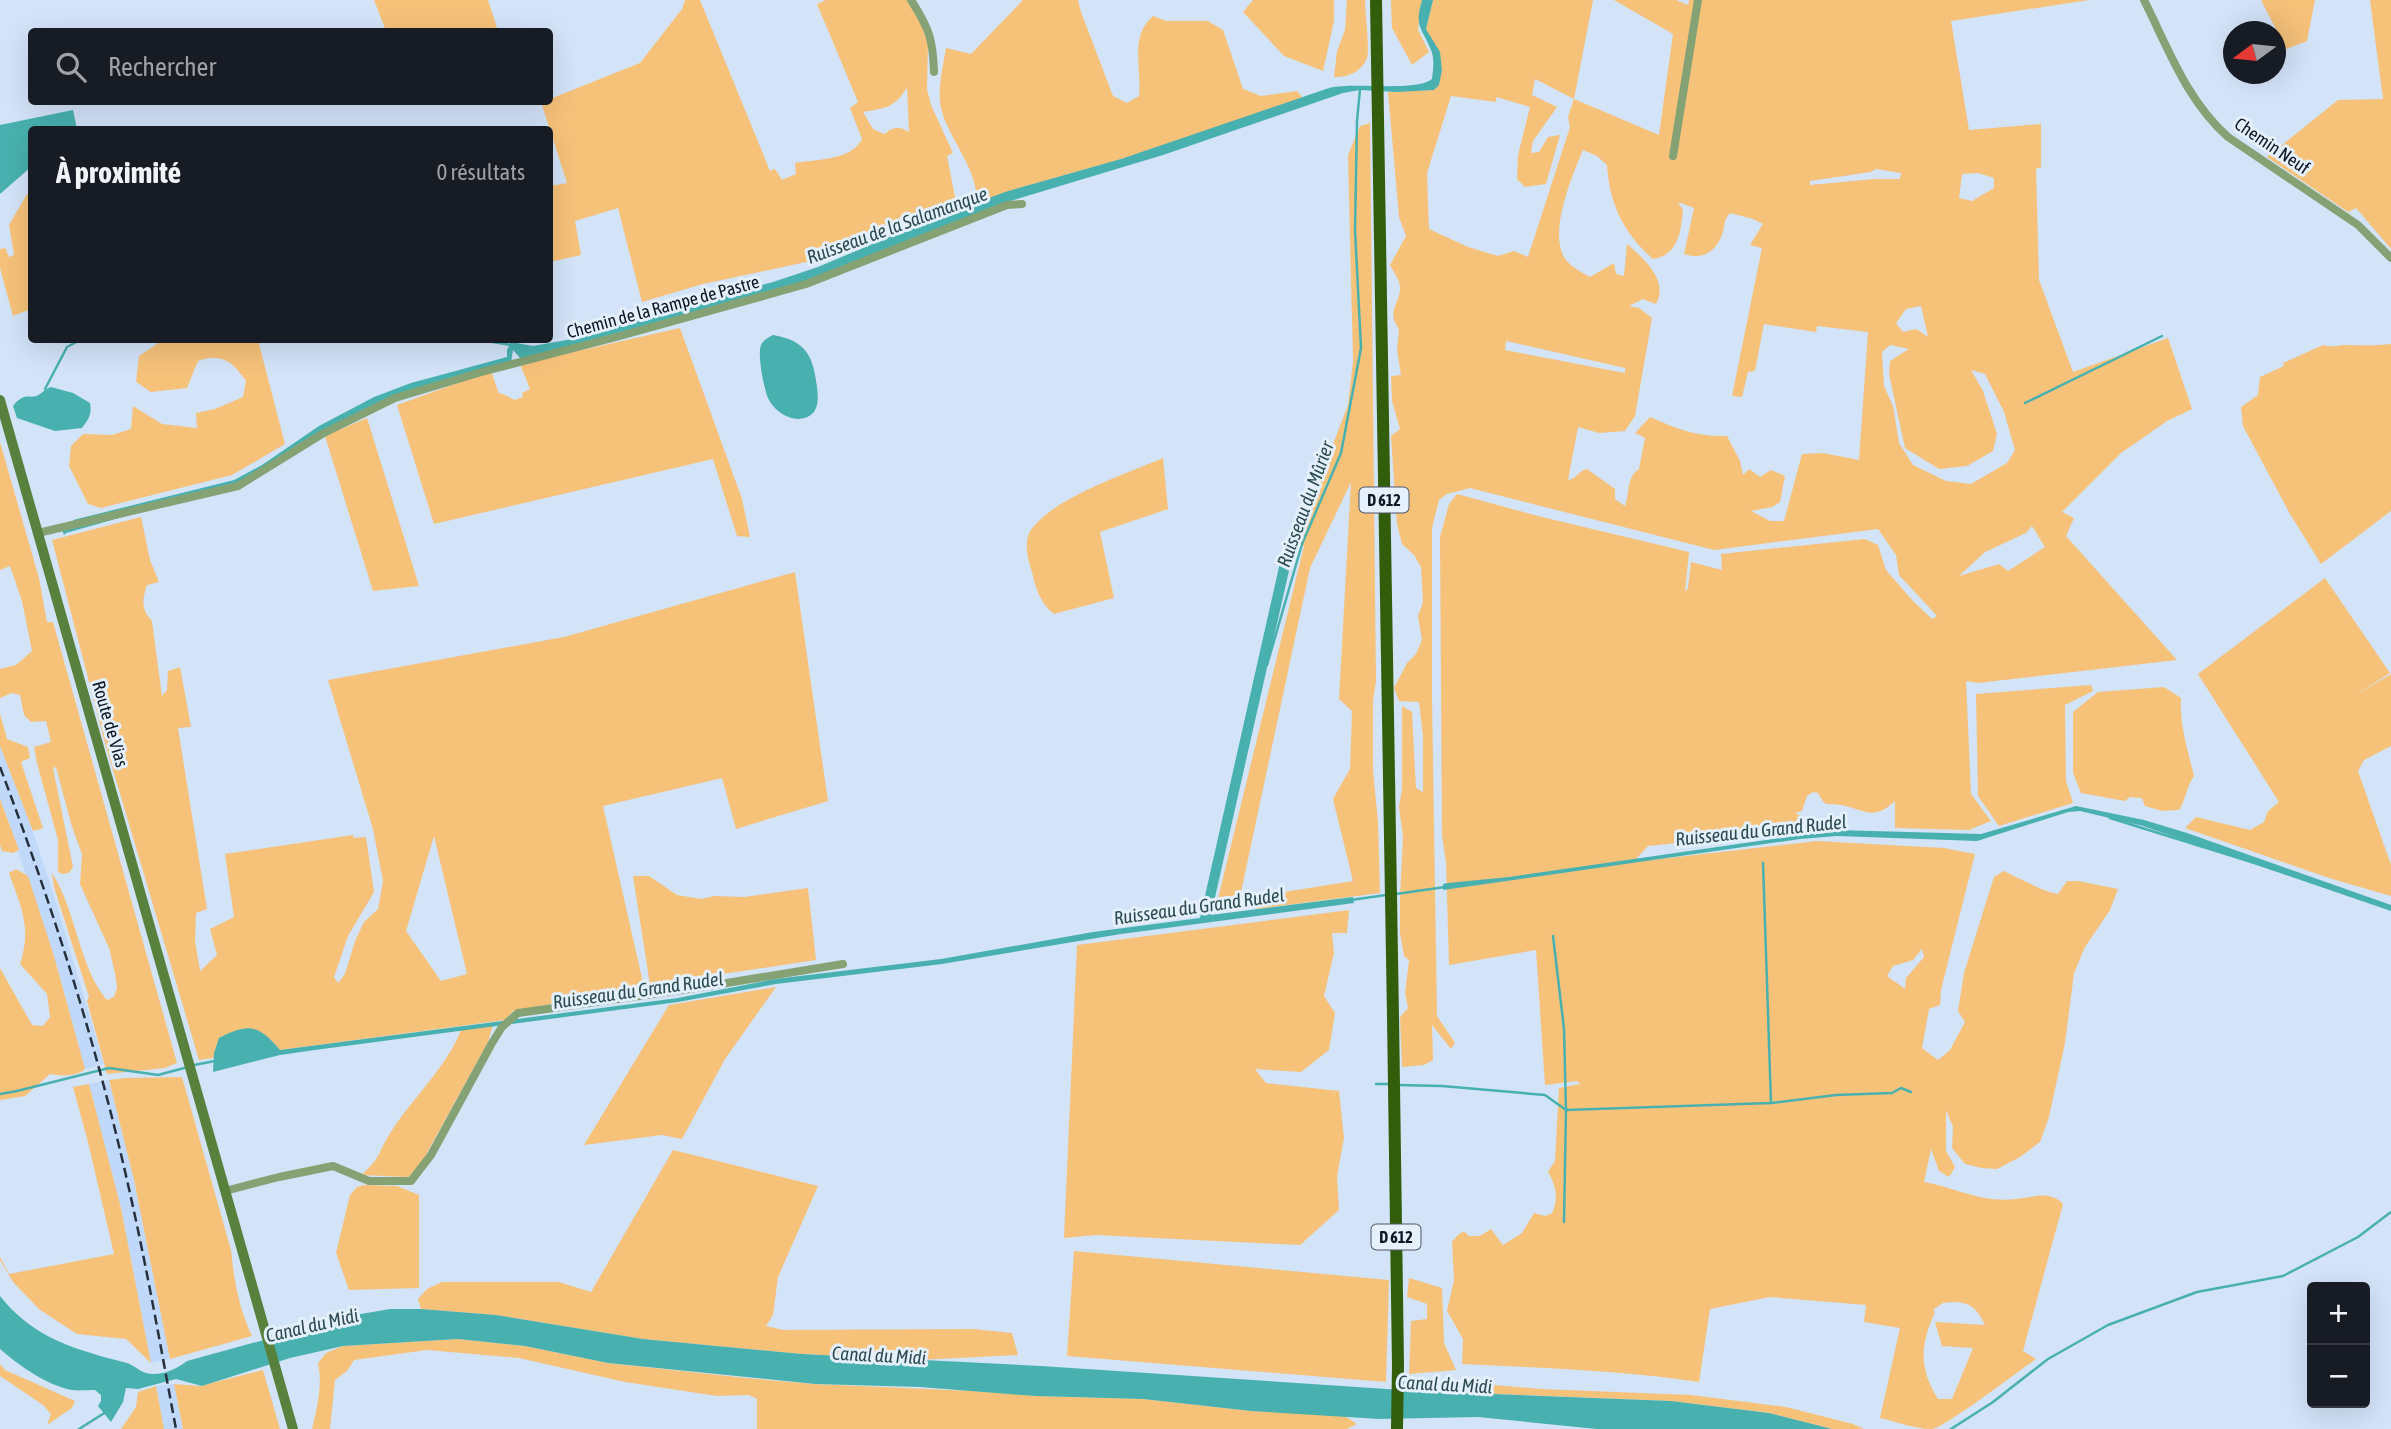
<!DOCTYPE html>
<html lang="fr">
<meta charset="utf-8">
<style>
body{margin:0;font-family:"Asap Condensed",sans-serif;background:#20242c;color:#f1f3f6}
.controls{position:absolute;right:21px;bottom:21px;display:grid;overflow:hidden;border-radius:7px;box-shadow:0 7px 28px #0002}
.controls button{width:63px;height:63px;display:grid;place-items:center;padding:0;border:0;border-bottom:2px solid #363941;background:#171b24;color:#f1f3f6;font:35px sans-serif}
.compass{position:absolute;left:2223px;top:21px;width:63px;height:63px;border-radius:50%;background:#171b24;box-shadow:0 7px 28px #0002;rotate:255deg}
.list{margin:0;padding:0;list-style:none}
h2{display:flex;justify-content:space-between;align-items:center;height:91px;margin:0;padding:0 28px;font-size:30px}
h2 small{font-size:23px;font-weight:400;color:#9ea1a6}
.icon{flex:none;width:38px;height:38px;fill:none;stroke:currentColor;stroke-width:2;stroke-linecap:round;stroke-linejoin:round}
.map{position:relative;flex:none;width:2391px;height:1429px;overflow:hidden}
.search{position:absolute;background:#171b24;box-shadow:0 7px 28px #0002;left:28px;top:28px;width:525px;height:77px;display:flex;align-items:center;gap:18px;box-sizing:border-box;padding:0 24px;border-radius:7px;color:#9ea1a6;font-size:26px}
.panel{position:absolute;background:#171b24;box-shadow:0 7px 28px #0002;left:28px;top:126px;width:525px;height:217px;border-radius:7px}
.map>svg:first-child{display:block}
.built{fill:#c0d9fa}
.green{fill:#f6c27a;fill-rule:evenodd}
.water{fill:#48b1af}
.lines{fill:none;stroke-linecap:round;stroke-linejoin:round}
.stream{stroke:#48b1af;stroke-width:2.5}
.minor{stroke:#85a274;stroke-width:8}
.secondary{stroke:#58813d;stroke-width:10}
.trunk{stroke:#325d0a;stroke-width:12}
.rail{stroke:#26303d;stroke-width:2.5;stroke-dasharray:10 5;stroke-linecap:butt}
.labels{text-anchor:middle;stroke-width:6;stroke-linejoin:round;paint-order:stroke}
.shield{fill:#e5f0fe;stroke:#4e5764;stroke-width:2}
.shield-label{font-size:16px;font-weight:bold;fill:#0d1622}
.street-label{font-size:18px;fill:#0d1622;stroke:#e5f0fe}
.water-label{font-size:19px;font-style:italic;fill:#2c4c4b;stroke:#e5f0fe}
</style>
<div class="map">
<svg width="2391" height="1429" viewBox="0 0 2391 1429">
<rect width="100%" height="100%" fill="#d3e3f8"/>
<!-- built -->
<path class="built" d="M0 746 33 831 54 896 104 1064 85 1069 54 956 0 799Z
M109 1080 134 1180 170 1359 151 1363 121 1208 89 1084Z
M174 1384 183 1429H164L156 1386Z"/>
<!-- green -->
<path class="green" d="M374 0H488L498 31H386Z
M685 0H700L770 171 775 169 782 180 796 174 795 163C816 159 851 161 862 139L850 108 858 102 817 4 826 0H907L922 26 928 44 927 89 931 105 953 153 947 156 956 202 820 259 703 284 642 302 618 208 575 221 581 255 550 262V186L567 183 541 102H550V99L640 63 682 9ZM907 87 909 132C898 125 894 127 884 134L873 129 863 112C886 108 895 108 907 87Z
M1023 0H1078L1081 12 1113 96 1127 103 1139 96C1142 67 1129 37 1153 16L1166 21H1208L1223 30 1243 89 1261 96 1297 91 1303 98 1118 160 1026 186 975 203C983 176 947 137 941 108 937 89 943 67 946 48L971 54Z
M1253 0H1334V21L1323 71 1284 56 1243 12Z
M1347 0H1365C1365 12 1370 49 1367 58 1362 72 1346 78 1334 77L1337 51 1345 30Z
M1391 0H1422L1418 30 1429 52 1412 65 1392 28Z
M1433 0H1593L1574 99 1659 135 1673 34 1614 0H1676L1688 5 1689 0H2089L1951 21 1969 130 2041 124V167L2036 169 2039 280 2073 372 2168 338 2192 409 2167 421 2121 453 2062 512 2074 518 2066 536 2177 660 1978 683 1966 681 1971 794 1991 821 1969 830 1895 828V801C1873 822 1864 809 1841 805 1826 803 1826 808 1818 793L1813 792 1807 796 1802 811 1795 813 1806 818 1804 830 1648 846 1633 862 1817 841 1944 848 1975 854 1941 990 1940 1005 1929 1009 1922 1048 1938 1060 1950 1050 1965 1022 1958 1011 1964 973 1994 877 2004 871C2016 877 2047 893 2058 894L2067 881H2078L2118 889 2110 910 2085 947 2074 973 2065 1043 2049 1117 2040 1142 2020 1157 1997 1169 1982 1168 1965 1164 1952 1148 1953 1127 1946 1110V1151L1955 1167 1949 1177 1939 1171 1931 1149 1924 1182C1957 1188 1981 1203 2016 1199 2033 1198 2049 1189 2063 1204L2023 1351 2036 1359C2020 1370 1944 1428 1932 1429 1914 1429 1898 1422 1880 1418L1900 1328 1864 1322 1866 1305 1770 1297 1710 1309 1699 1382C1621 1370 1541 1368 1462 1364L1463 1339 1447 1311 1454 1280 1452 1242 1458 1235 1464 1231 1469 1236H1480L1491 1229 1503 1245 1522 1233 1534 1213 1545 1216 1552 1213C1559 1199 1556 1185 1548 1172L1555 1161 1559 1088 1580 1084 1577 1081 1545 1085 1536 950 1449 965 1446 863 1442 835 1440 537 1449 504 1457 494 1542 517 1689 552 1685 592 1688 588 1691 562 1722 570 1721 554 1865 539 1878 545 1886 570 1913 601 1932 619 1937 616 1899 575 1896 555 1878 529 1714 550 1470 488 1447 494 1439 500 1432 528V696L1437 1016 1455 1043 1451 1049 1432 1025 1433 1060 1424 1065 1402 1067 1400 1017 1408 1008 1405 993 1409 960 1404 956 1400 933V896L1403 837 1399 807 1402 789V706L1412 712 1416 788 1423 792V736L1419 702 1399 701 1394 688 1407 663 1416 654 1422 640 1418 616 1423 602 1421 567 1414 555 1402 544 1397 524 1391 436 1400 429 1392 401 1391 376 1401 375 1397 350 1399 329C1385 310 1401 304 1400 286 1399 279 1393 271 1390 265L1406 236 1399 217 1388 92 1434 90 1442 70 1426 29ZM1535 79 1574 99 1568 117 1570 127 1528 257 1514 251 1498 256 1468 247 1429 229 1427 173 1451 96 1496 102V97L1530 107 1518 155 1517 179 1525 187 1546 184 1560 135 1548 137 1539 152 1531 153 1533 141 1557 107 1532 95ZM1583 150 1597 156 1607 165C1609 203 1624 234 1653 259 1678 255 1681 232 1683 210L1678 202 1694 208 1684 254C1701 260 1715 253 1722 235 1725 226 1723 221 1730 213L1753 219 1763 224 1750 245 1762 248 1732 396 1742 397 1748 372 1755 371 1764 324 1816 332 1817 326 1868 332 1859 460 1823 453 1802 454 1784 521H1770L1751 511 1772 507 1780 502 1785 476 1771 470 1760 477 1749 469 1743 475 1740 461 1727 436C1697 437 1677 429 1650 417L1635 433 1645 438 1639 469C1626 478 1630 492 1625 506L1615 499V489L1587 469C1579 470 1577 479 1568 480L1578 427 1599 433 1625 431 1635 416 1652 318 1639 308 1629 306 1643 299 1656 304C1669 280 1644 259 1627 244L1624 276 1616 274 1614 263 1590 277C1581 272 1569 266 1564 257 1549 231 1572 176 1583 150ZM1876 169 1901 173 1900 179H1874L1810 185V181L1871 172ZM1978 173 1994 178V188L1972 201 1959 198 1962 174ZM1921 306 1928 337 1916 329 1903 332 1896 323 1906 309ZM1506 341 1625 368V373L1505 350ZM1890 345 1909 349 1890 361 1889 374 1905 448 1939 469 1967 466 1993 451 1997 434 1983 391 1971 370 1985 374 2004 412 2015 450 2007 463 1971 484 1946 481 1913 465 1899 443 1893 406 1884 386 1882 352ZM2032 526 2045 547 2008 571 1999 564 1959 576 1985 552 2026 533ZM1922 949 1924 957 1906 978 1905 989 1887 976 1893 966 1913 960ZM1954 1302C1972 1303 1977 1309 1985 1325L1935 1322 1942 1346 1973 1348 1952 1399H1938C1919 1370 1920 1344 1935 1312L1933 1310 1943 1303Z
M2261 0H2315L2307 41 2286 49Z
M2370 0H2391V249L2356 208 2348 212 2267 157 2338 100 2383 99Z
M1370 123 1376 681 1373 701V770L1378 822 1380 893 1256 909 1252 897 1353 881 1333 799 1350 769 1352 711 1339 699 1351 482 1310 568 1237 911H1215L1304 546 1295 544 1348 405 1353 361 1348 155 1360 126Z
M31 193V309L13 316 0 268V249L5 248 9 257 14 255 9 225 27 194Z
M680 328 742 499 750 537 737 536 713 459 434 524 397 405 491 371 499 394 501 393 515 400 523 397 522 393 530 389 520 364Z
M163 340H258L285 444 232 475 101 508 88 504 69 466 71 446 83 434 112 435 131 429 133 406 162 424 197 428 196 413 215 409 243 397 246 381C233 362 222 352 198 361L187 388 151 392 136 382 139 356Z
M2391 344V511L2321 564 2290 514 2243 426 2241 407 2258 395 2260 377 2284 366 2283 363 2323 345C2331 348 2337 345 2345 345 2361 345 2375 346 2391 344Z
M367 418 419 586 373 591 325 436Z
M0 442 39 578 47 622H53L177 1063 165 1068 107 1074 87 1001 89 997 54 887 52 873C77 912 79 968 107 1000L114 997 117 988 115 973 109 948 80 884 82 854 72 827 56 767 53 768 73 867 69 873 61 874 58 871V840L37 763 34 747 51 742 46 721 31 722 24 715 20 695 12 693 0 698V669L16 665 32 651 22 601 10 566 0 570Z
M1163 458 1168 509 1100 532 1114 598 1054 614C1040 603 1036 589 1032 572 1028 560 1023 541 1031 530 1053 498 1128 473 1163 458Z
M141 517 150 560 159 582 147 585C142 599 141 610 152 621L162 696 167 690 168 671 180 667 191 727 178 728 207 909 196 913 195 941 200 971 217 955 210 929 234 917 225 854 353 835 354 838 366 837 374 892 348 936 334 977 338 983 345 974 355 941 364 922 378 909 383 881 373 829 328 680 564 637 795 572 828 801 736 829 722 778 603 806 644 987 513 1011 505 1020 280 1050C258 1024 247 1024 219 1038L213 1058 199 1060 105 743 52 540ZM434 836 467 974 441 981 406 931Z
M2325 578 2390 673 2354 696 2391 674V746L2364 760 2358 771 2391 865V896L2329 878 2185 828 2196 817 2250 830 2264 822 2268 811 2279 802 2198 674Z
M2091 685 2093 691 2065 705 2066 781 2073 803 1999 826 1978 796 1976 694Z
M2164 687 2181 698C2179 723 2188 751 2194 776 2186 787 2186 800 2179 810L2162 811 2145 806 2142 798 2130 797 2125 801 2081 793 2073 773V712L2098 692Z
M0 714 7 739 28 747 30 758 21 762 43 828 33 831 0 746Z
M0 799 19 850 13 853 2 851 0 845Z
M16 869 28 876 54 956 85 1069C76 1077 62 1076 50 1074L25 1096 0 1100V968L32 1025 43 1026 50 1017 47 994 20 964C32 927 21 908 9 873Z
M633 876H649L677 895 702 899 714 896 744 897 808 888 816 960 650 985Z
M1349 910 1347 933H1332L1334 953 1324 996 1335 1013 1329 1050 1301 1072 1255 1069 1266 1083 1339 1091 1344 1138 1337 1176 1339 1210 1300 1245 1096 1235 1064 1238 1077 945Z
M776 987 725 1059 682 1139 662 1135 584 1145 669 1005Z
M493 1025 488 1042 417 1171 408 1177 361 1175C380 1159 377 1155 389 1135 411 1099 445 1070 461 1030Z
M182 1077 231 1250C234 1280 239 1309 252 1336L170 1359 134 1180 109 1080 125 1078Z
M89 1084 121 1208 151 1363 126 1339 77 1334 40 1310 13 1282 0 1260V1257L9 1274 114 1254 88 1142 73 1087Z
M673 1150 818 1186 778 1277 773 1315 766 1326 783 1330 973 1329 1012 1333 1018 1355 918 1360 802 1354 643 1339 496 1315 421 1309 418 1299 427 1289 442 1282H559L591 1292Z
M364 1185 397 1186 419 1195V1288L349 1290 336 1253 350 1195 357 1187Z
M1074 1251 1389 1280 1386 1382 1067 1356Z
M1409 1278 1442 1288 1444 1343 1456 1370 1409 1374 1411 1321 1427 1319V1304L1407 1297Z
M458 1339 525 1346 608 1363 746 1378 815 1384 995 1392 1035 1396 1143 1399 1251 1411 1343 1415 1357 1424 1347 1429H757V1399L749 1395 717 1396 625 1382 519 1358 427 1350 354 1360 347 1371 335 1380 330 1429H312C317 1408 323 1384 318 1363L326 1353 343 1346Z
M0 1364 5 1370 75 1401 72 1408 47 1425 51 1414 43 1405 0 1376Z
M263 1370 280 1429H183L174 1384 200 1386Z
M1447 1381 1541 1389 1691 1395 1786 1407 1853 1424 1864 1429H1832L1769 1413 1671 1401 1448 1392 1423 1388 1422 1383Z
M156 1386 164 1429H121L136 1407 138 1392Z"/>
<!-- water -->
<path class="water" d="M1422 0H1433L1426 29 1440 52 1442 70 1439 85 1434 90 1397 92 1360 90 1343 93 1163 155 1007 202 810 281 521 359 513 350 511 363 408 392 235 485 66 533 64 535 60 525 74 523 73 520 234 480 262 465 319 426 374 397 411 383 507 357V350L511 342 533 346 572 339 773 282 818 267 908 229 1005 192 1121 159 1329 88C1355 82 1416 92 1432 79 1433 69 1435 60 1431 50 1422 27 1414 28 1422 0Z
M73 110 77 129 32 130 31 167 0 194V125Z
M773 335C807 341 813 356 817 387 818 396 819 406 813 413 799 427 775 414 768 398 764 388 757 355 761 345 763 340 769 337 773 335Z
M51 387 73 393 90 403C92 414 89 419 82 428L55 431 17 418 13 406C26 390 30 401 40 394 44 391 47 388 51 387Z
M1293 553 1211 915 1353 897 1354 903 1121 934 942 964 776 984 678 1002 315 1050 280 1055 213 1072 214 1053 219 1038C248 1023 258 1024 280 1050L678 998 775 979 941 959 1093 932 1200 918 1281 558Z
M2076 806 2144 820 2187 833 2391 905V911L2143 826 2080 811 2068 812 1977 841 1837 836 1800 839 1443 890V884L1448 883 1509 877 1836 830 1981 834Z
M0 1296C34 1339 77 1350 127 1363 134 1365 139 1371 146 1373 160 1377 177 1369 187 1361L355 1315 390 1309H421L496 1315 643 1339 802 1354 1041 1366 1417 1391 1671 1401 1769 1413 1832 1429H1597L1478 1417 1379 1419 1251 1411 1143 1399 1035 1396 920 1387 815 1384 608 1363 525 1346 458 1339 343 1346 290 1358 202 1386 176 1379 138 1389 126 1388 123 1402 111 1422 98 1406 101 1401V1395L95 1390C88 1390 79 1391 72 1390 46 1385 20 1366 0 1349Z"/>
<g class="lines">
<!-- stream -->
<path class="stream" d="M480 340 511 345
M45 389 67 347 80 340
M2025 403 2162 336
M1267 665 1302 544 1341 453 1361 348 1355 230 1357 121 1360 89
M2110 818 2274 869
M1763 863 1771 1103
M1396 894 1445 887
M1351 900 1386 895
M1553 936 1564 1029 1566 1110 1564 1222
M194 1065 215 1061
M1376 1084H1390
M1397 1085 1442 1086 1545 1095 1566 1110 1771 1103 1836 1095 1892 1093 1901 1088 1911 1092
M0 1094 17 1091 109 1068 158 1075 188 1067
M79 1429 106 1412
M1951 1429 1993 1402 2048 1359 2108 1325 2197 1292 2283 1276 2358 1237 2391 1212"/>
<!-- minor -->
<path class="minor" d="M911 0C929 28 933 39 934 72
M2144 0C2168 48 2187 101 2228 137L2358 225 2391 258
M1673 156 1698 0
M38 533 238 486 322 434 395 398 485 371 620 336 806 284 1007 205 1022 204
M225 1191 279 1177 333 1166 369 1181H411L431 1155 492 1043 502 1027 518 1013 696 988 843 964"/>
<!-- secondary -->
<path class="secondary" d="M0 400 293 1429"/>
<!-- trunk -->
<path class="trunk" d="M1376 0 1393 1016 1398 1365 1397 1429"/>
<!-- rail -->
<path class="rail" d="M0 767C52 905 97 1045 129 1189 147 1268 161 1349 176 1429"/>
</g>
<g class="labels">
<!-- shield labels -->
<g class="shield">
<rect x="1359.5" y="487.5" width="49" height="25" rx="5"/>
<rect x="1371.5" y="1224.5" width="49" height="25" rx="5"/>
</g>
<g class="shield-label">
<text x="1384" y="506">D 612</text>
<text x="1396" y="1243">D 612</text>
</g>
<!-- street labels -->
<g class="street-label">
<text transform="translate(2272 146) rotate(34)" y="6">Chemin Neuf</text>
<text transform="translate(663 307) rotate(-15)" y="6">Chemin de la Rampe de Pastre</text>
<text transform="translate(110 724) rotate(74)" y="6">Route de Vias</text>
</g>
<!-- water labels -->
<g class="water-label">
<text transform="translate(897 225) rotate(-20)" y="7">Ruisseau de la Salamanque</text>
<text transform="translate(1305 504) rotate(-70)" y="7">Ruisseau du Mûrier</text>
<text transform="translate(1761 830) rotate(-6)" y="7">Ruisseau du Grand Rudel</text>
<text transform="translate(1199 906) rotate(-8)" y="7">Ruisseau du Grand Rudel</text>
<text transform="translate(638 990) rotate(-8)" y="7">Ruisseau du Grand Rudel</text>
<text transform="translate(312 1325) rotate(-13)" y="7">Canal du Midi</text>
<text transform="translate(879 1355) rotate(3)" y="7">Canal du Midi</text>
<text transform="translate(1445 1384) rotate(3)" y="7">Canal du Midi</text>
</g>
</g>
</svg>
<div class="controls">
<button>+</button>
<button>−</button>
</div>
<svg class="compass" viewBox="-18 -18 36 36"><path d="M0-13l5 13h-10z" fill="#e53935"/><path d="M0 13l5-13h-10z" fill="#9ea1a6"/></svg>
<div class="search"><svg class="icon" aria-label="search" viewBox="0 0 24 24"><circle cx="10" cy="10" r="6"/><path d="M15 15l6 6"/></svg>Rechercher</div>
<section class="panel">
<h2>À proximité<small>0 résultats</small></h2>
<ul class="list">
</ul>
</section>
</div>
